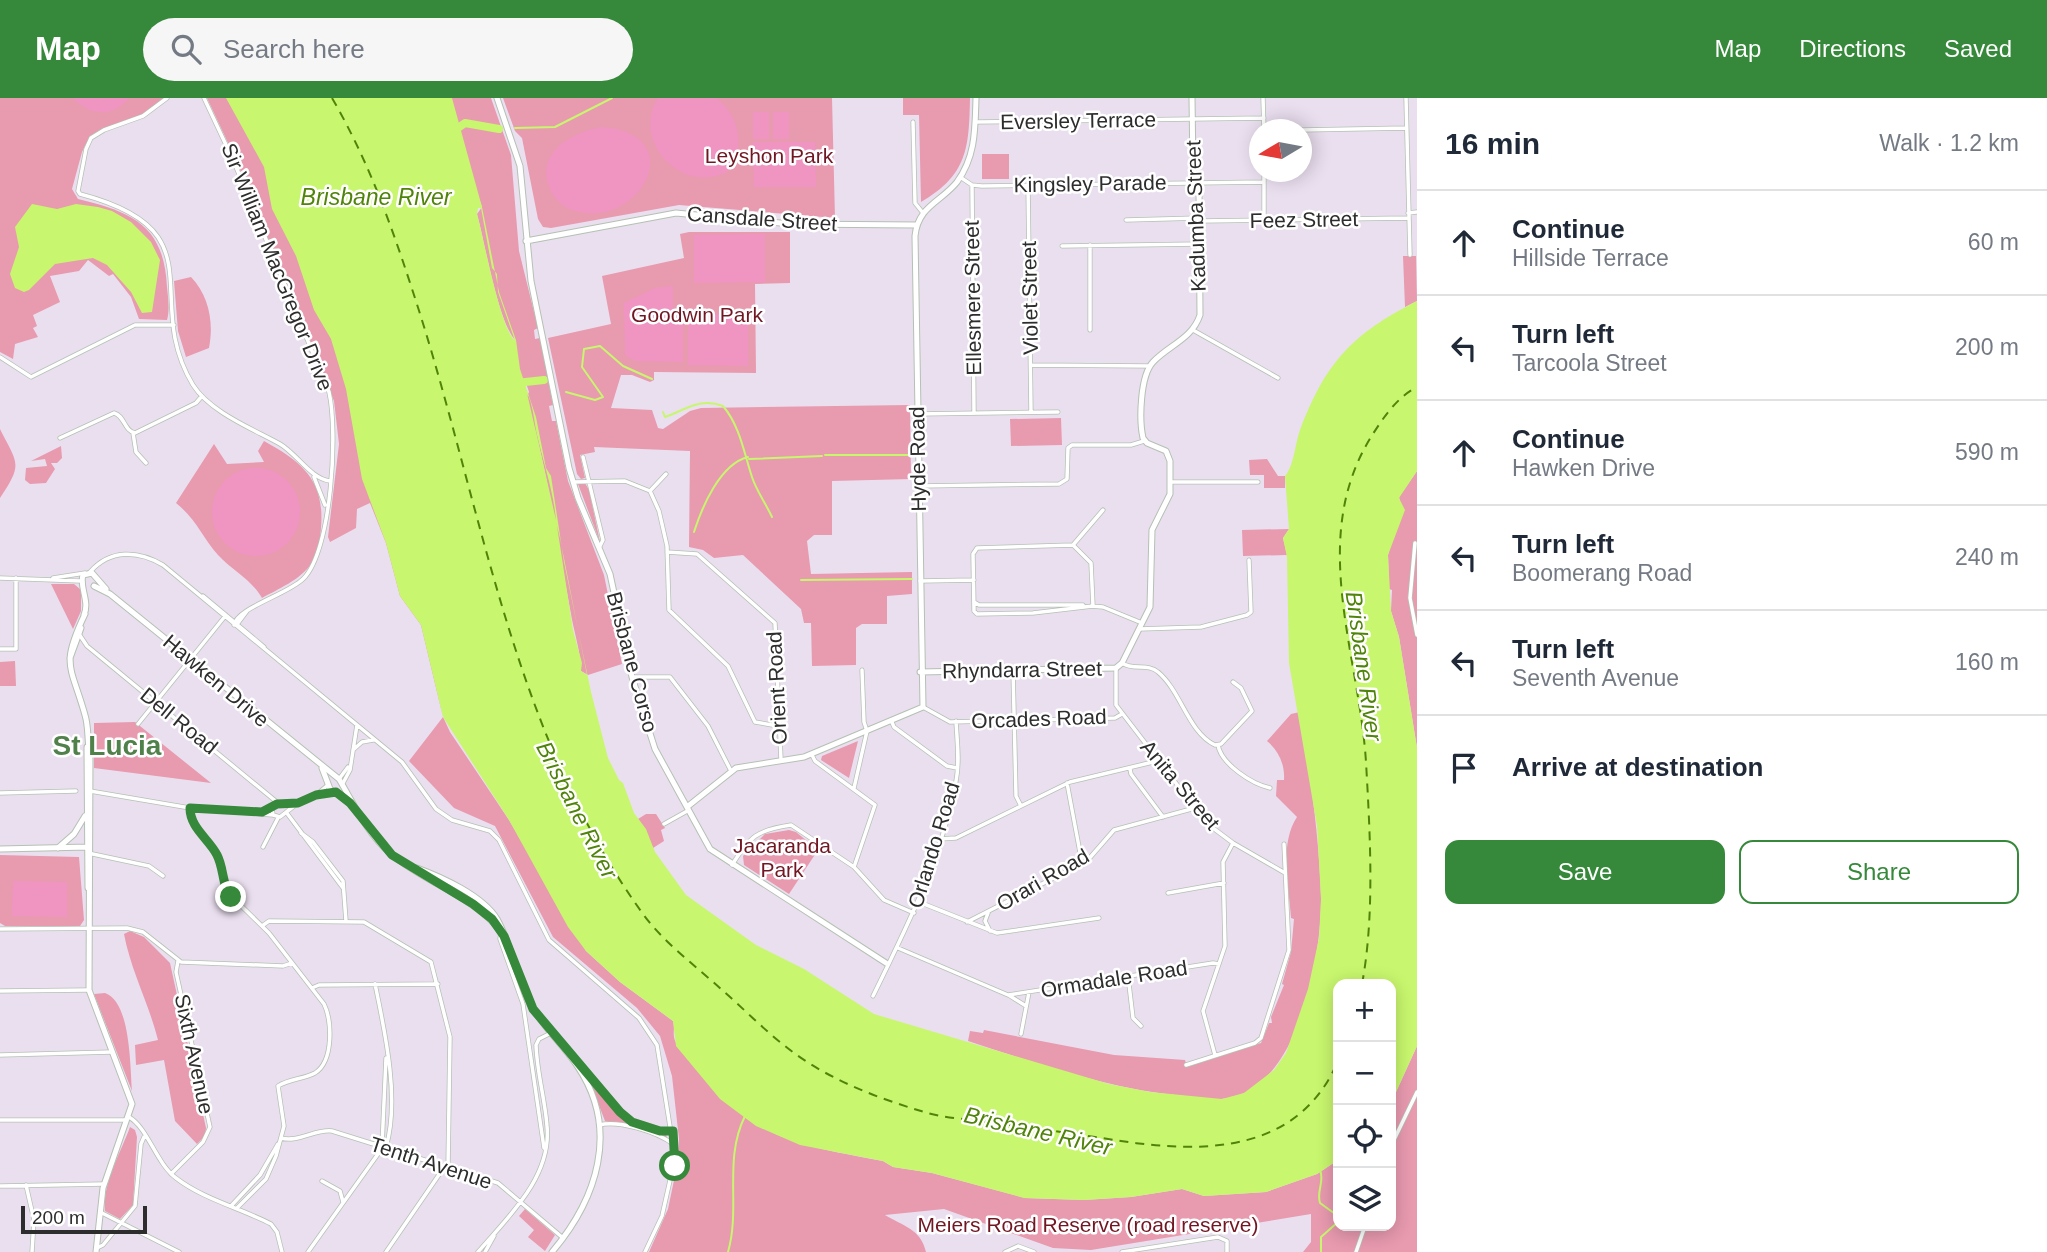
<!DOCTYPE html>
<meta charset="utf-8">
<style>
body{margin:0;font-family:Helvetica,sans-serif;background:#f6f6f7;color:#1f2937}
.controls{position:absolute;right:21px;bottom:21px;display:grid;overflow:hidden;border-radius:14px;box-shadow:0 4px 18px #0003}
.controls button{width:63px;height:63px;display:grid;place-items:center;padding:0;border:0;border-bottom:2px solid #e0e1e3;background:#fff;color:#1f2937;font:35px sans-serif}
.compass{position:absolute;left:1249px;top:21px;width:63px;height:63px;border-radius:50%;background:#fff;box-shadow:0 4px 18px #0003;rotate:260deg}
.scale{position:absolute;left:21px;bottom:18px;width:126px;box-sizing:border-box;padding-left:7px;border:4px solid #2d2d2d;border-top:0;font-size:19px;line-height:24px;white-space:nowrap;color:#2d2d2d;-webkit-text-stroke:5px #fff;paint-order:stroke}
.stop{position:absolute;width:21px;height:21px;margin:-16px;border:5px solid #36893a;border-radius:50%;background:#fff}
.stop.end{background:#36893a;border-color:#fff;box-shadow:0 2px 7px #0008}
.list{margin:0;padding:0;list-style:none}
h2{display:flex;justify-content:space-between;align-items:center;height:91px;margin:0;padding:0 28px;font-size:30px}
h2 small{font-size:23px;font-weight:400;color:#747a83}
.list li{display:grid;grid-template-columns:46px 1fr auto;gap:21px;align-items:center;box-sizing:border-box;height:105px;padding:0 28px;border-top:2px solid #e0e1e3}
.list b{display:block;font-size:26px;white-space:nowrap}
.list p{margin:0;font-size:23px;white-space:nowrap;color:#747a83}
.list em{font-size:23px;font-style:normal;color:#747a83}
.actions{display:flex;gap:14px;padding:21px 28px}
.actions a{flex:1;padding:16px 0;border:2px solid #36893a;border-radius:14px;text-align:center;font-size:24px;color:#36893a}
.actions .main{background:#36893a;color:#fff}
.icon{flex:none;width:38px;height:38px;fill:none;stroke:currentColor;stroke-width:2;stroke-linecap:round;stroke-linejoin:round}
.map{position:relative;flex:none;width:1417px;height:1154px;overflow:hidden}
header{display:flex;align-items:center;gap:42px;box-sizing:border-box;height:98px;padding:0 35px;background:#36893a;color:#fff}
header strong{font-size:33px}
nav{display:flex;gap:38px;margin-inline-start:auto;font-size:24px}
.search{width:490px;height:63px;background:#f6f6f7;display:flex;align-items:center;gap:18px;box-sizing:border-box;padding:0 24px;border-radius:38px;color:#747a83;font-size:26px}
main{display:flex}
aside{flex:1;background:#fff}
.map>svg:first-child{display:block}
.green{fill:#e89aaf}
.pitch{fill:#f095c2}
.water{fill:#c8f66e;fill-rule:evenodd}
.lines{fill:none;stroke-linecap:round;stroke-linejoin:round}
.stream{stroke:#c8f66e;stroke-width:2}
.river{stroke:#c8f66e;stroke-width:8}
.ferry{stroke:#508309;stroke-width:2;stroke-dasharray:9 7;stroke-linecap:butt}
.street-casing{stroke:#b4c1b3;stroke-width:5}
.secondary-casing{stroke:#b4c1b3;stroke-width:7}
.street{stroke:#fff;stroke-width:3.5}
.secondary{stroke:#fff;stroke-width:5}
.route{stroke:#36893a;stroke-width:9}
.labels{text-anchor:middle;stroke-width:5;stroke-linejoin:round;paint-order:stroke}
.street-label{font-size:21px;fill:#2d2d2d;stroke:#fff}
.park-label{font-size:21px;fill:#711723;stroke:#fff}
.water-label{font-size:23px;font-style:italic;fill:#508309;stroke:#fff}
.district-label{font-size:28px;font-weight:bold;fill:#50814a;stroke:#fff}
</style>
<header>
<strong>Map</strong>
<div class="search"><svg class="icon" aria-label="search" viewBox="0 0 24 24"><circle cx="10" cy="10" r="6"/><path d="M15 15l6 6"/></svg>Search here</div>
<nav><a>Map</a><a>Directions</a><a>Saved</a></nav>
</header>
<main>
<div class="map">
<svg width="1417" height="1154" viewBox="0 0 1417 1154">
<rect width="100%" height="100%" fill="#eadfef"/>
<!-- green -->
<path class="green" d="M0 0H165L141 17 90 38 82 54 72 91 78 101C132 114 164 127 167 189 168 199 170 212 167 222L139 221 131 199 113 176 109 178 88 162 79 173 50 178 60 204 33 217 37 228 33 230 38 239 15 246 13 261 0 254Z
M207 0H256L419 510 443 619 450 634 509 722 586 853 620 884 673 923C675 930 673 933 674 939 675 948 690 961 696 969 756 1043 795 1046 883 1063L893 1069 932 1075 1025 1100 1084 1102 1131 1099 1182 1091 1204 1098 1266 1094 1317 1076 1338 1062V1128H1391V1005L1417 948V1154H1303L1311 1144V1116L1091 1152 1053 1150 944 1111 885 1117C903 1128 921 1131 926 1154H649L668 1111 678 1063 679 1041 672 978 660 938 637 910 553 839 495 728 454 710 409 663 443 619 421 527 400 498 386 445 370 405 357 411 356 430 330 444 328 439 339 346 334 303 236 62Z
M444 0H491L511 57 519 153 538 230 534 232 535 241 540 240 553 307 549 308 552 323H556L568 383 604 477 622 566 588 577 581 573C581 555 574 534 571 516 557 444 548 370 526 300L529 294 525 282H519L512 244 516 243C498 225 485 145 477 116L482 109Z
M503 0H832L835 120 679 107 551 130 543 129 538 121 522 40 515 33Z
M903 0H970C969 49 968 77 921 104L919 17H903Z
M982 56H1009V81H982Z
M689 134H790V185L755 186 756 275 654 274V282L650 284 632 277H621L611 310 652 312 658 330 663 331 690 313 701 310 910 307 911 381 832 383V437H814L807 443 811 476 912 474V496L887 498V526H862L856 530V567L812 568 811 525H804L801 511 743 457 714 460 703 452 689 449 690 353 594 349 595 354 580 357 585 380 581 381 577 376 548 240 611 226 602 178 684 160 680 136Z
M1403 158H1416L1417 203 1405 209Z
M191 179C209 198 214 224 209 250L186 259 178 233 174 183Z
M1061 320 1062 347 1011 348 1010 321Z
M0 331C18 367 23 365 0 400Z
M264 343C302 364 325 382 321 430 320 443 318 456 311 466 300 482 278 491 262 500 251 481 233 473 218 457 202 439 197 422 176 405L214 346 227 366 264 364 258 353Z
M61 348 62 360 57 365H51L55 371 46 385 30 386 25 382 26 370 47 368 45 361 31 363Z
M1267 361 1278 378H1285V390H1264V377H1250L1249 362Z
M1417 373V650L1399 539 1391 513 1392 492 1389 491 1388 457 1401 408 1399 399Z
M585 385 589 392 600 444 578 386Z
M1289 431 1283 440 1287 457 1243 458 1242 432Z
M51 486H74L81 492V513L73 531Z
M15 563 16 588H0V564Z
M1300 614C1310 675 1319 737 1321 798 1322 858 1298 997 1221 1001 1209 1002 1196 999 1184 998 1109 991 1039 966 968 943L970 933 983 935 984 932 1114 957 1185 962 1187 969 1261 945 1269 925H1272L1271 919 1284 887 1282 886 1291 854 1294 821 1291 820C1289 788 1279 746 1297 719L1276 698 1277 682H1284C1285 667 1279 653 1267 643L1291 616Z
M135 624 211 685 94 670V625Z
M858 643 849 680 821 662 822 658Z
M646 716H656L665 730 661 732 664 743 653 750 638 721Z
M789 732 796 734 818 752 789 796 744 767 743 758 765 736Z
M0 757 79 759 84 822 80 828H5L0 825Z
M130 833 144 839 170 865 206 1030 205 1038 197 1046 175 1023 164 962 136 967 135 947 158 942C149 906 131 873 124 836Z
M105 895C131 904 130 969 132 993L94 896Z
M588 979 624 1022 666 1036 667 1040 605 1023Z
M130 1029 135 1032 137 1039 133 1107 120 1121 105 1113C102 1086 121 1054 130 1029Z
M525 1111 555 1137 545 1153 528 1139 534 1132 519 1118Z"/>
<!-- pitch -->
<path class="pitch" d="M73 0H129C113 20 90 18 73 0Z
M658 0H717C740 20 746 49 727 74 680 97 631 42 658 0Z
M753 14H769V41H753Z
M773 14H789V41H773Z
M602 29C694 36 637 137 570 111 560 107 552 98 549 88 536 53 574 34 602 29Z
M753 44H815L816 89H754Z
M765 136V184L694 185V137Z
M673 188V216L683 217V264L636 263 625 257 624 205 655 190Z
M688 216 748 217V268L688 267Z
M212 414a44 44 0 1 1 88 0a44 44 0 1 1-88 0Z
M13 783 67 784V819L12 818Z"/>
<!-- water -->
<path class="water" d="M226 0H452L482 109 499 194 516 242 520 271 536 319 546 370 551 378 564 464 591 594 608 660 619 682 623 685 634 715 646 731 655 754 686 797 756 847 804 871 874 916 1109 986 1150 994 1222 1001 1244 995 1274 972 1286 955 1308 891 1319 840 1321 801 1317 728 1289 565 1287 459 1283 440 1289 431 1285 378C1294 368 1295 346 1300 332 1326 264 1352 236 1417 203V373L1399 400 1405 412 1388 457 1391 513 1399 539 1417 650V948L1391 1005V886H1338V1062L1317 1076 1266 1094 1204 1098 1182 1091 1131 1099 1084 1102 1024 1100 932 1075 893 1069 883 1063 800 1047 756 1028 720 1001 676 948 673 923 620 884 586 853 568 829 509 722 443 619 421 527 400 498 386 445 362 381 346 291 331 241 314 212 296 158 272 111 264 69ZM478 110H481L492 170 497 176 498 194 515 243C500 229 484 141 477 116ZM527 295C533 306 534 323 537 337 544 367 553 391 556 422ZM557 428 560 440 587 577 581 573 582 565 573 532Z
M32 106 57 111 76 106 98 109 112 113 131 124 151 144 160 162 152 214 142 215 131 194 107 167 93 160 55 166 29 192 24 194 15 190 10 176 19 149 15 129Z"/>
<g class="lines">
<!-- stream -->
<path class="stream" d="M515 30 555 29 612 0
M566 294 595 302 603 299 582 269 584 251 600 248 623 268 652 281
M663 314 665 319C685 312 700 299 723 308 740 328 744 355 752 379 756 392 766 406 772 419
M825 357H911
M749 361 822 358
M694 434C702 409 720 366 748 359
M801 482 912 481
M1320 1072C1325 1084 1316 1093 1320 1105L1338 1118
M728 1154C741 1109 723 1062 745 1018
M1321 1154V1139L1338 1124"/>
<!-- river -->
<path class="river" d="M458 30 465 25 499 31
M516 285 544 282"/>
<!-- ferry -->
<path class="ferry" d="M332 0C368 62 391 126 413 194 482 404 510 632 643 816 664 845 696 868 722 892 743 910 763 931 785 948 823 979 874 999 921 1013 942 1020 966 1021 988 1024 1032 1030 1077 1036 1121 1043 1207 1056 1299 1054 1338 963
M1362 886C1375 817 1370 735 1366 664 1359 554 1308 441 1371 339 1383 320 1397 299 1417 289"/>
<defs>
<path id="street" d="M167 0 143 18 104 32 91 40 86 51 78 93 80 96C221 133 140 200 193 287 210 314 253 331 280 346 297 356 311 381 330 383
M204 0 234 64 329 294C338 333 332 453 303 481 288 496 237 510 234 527
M1263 0 1264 32
M1406 0 1410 157
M913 24 915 105 923 115
M976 24 1264 20
M1302 32 1406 30
M1264 74V123
M960 79 972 87 982 88 1264 84
M972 87 974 314
M1028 87 1031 314
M1408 115 1417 114
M1126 122 1199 120
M1200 123 1408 120
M1090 147V232
M1062 148 1200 146
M1193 232 1278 280
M0 259 31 279 135 227H174
M1031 267 1150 268
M917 316 1058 314
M133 335 136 354 146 365
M60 340 114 315C125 318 124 333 135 335L196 305 202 298
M583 359 603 442 599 450
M314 379 325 407
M573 384 625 383 650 393 659 413 667 448 669 512 728 568 755 624 778 628
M1170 384H1258
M918 388 1059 386 1067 381 1068 350 1072 347H1131L1144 343
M650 393 666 376
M1415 445 1410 500 1417 537
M1073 447 1091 465 1093 508 1033 515 977 516 974 513 973 456 977 450Z
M1073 447 1103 412
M667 454 697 456 775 525 781 662
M90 474C110 451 138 452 163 467L402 664 436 711 452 722 490 733 499 742 549 842 639 920 657 947 675 1060 662 1118 645 1154
M0 480 81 483
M53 480 85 475
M920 483 974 482
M203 498 264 549
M974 504 979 507H1083
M1091 508 1103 509 1142 525
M238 525 247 513
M1139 531 1201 529 1247 517 1251 514 1249 462
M79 536 87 548 278 705
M0 551H16V480
M1122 565C1133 573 1148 565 1158 574 1181 593 1188 634 1215 647L1221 646 1252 613 1241 590 1233 584
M1116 570V607L1195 710 1209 727 1233 745 1285 775
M1013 572 1016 698 1021 708
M632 579H670L708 628 731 673
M923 609 950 624 1115 620 1122 616
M891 622 894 629 947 668 957 670
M138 626 226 517
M1218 647C1221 666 1252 686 1270 690
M353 652 362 644 373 642
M812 657 815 663 875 707 854 769
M1130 671 1131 676 1163 719
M339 681 348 669
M1067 685 1082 765
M342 687 350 672 357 627
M854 690 867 633 864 624 862 572
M90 693 190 710 273 717
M0 695 76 693
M316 697 328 687
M190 710 192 722 219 762 227 794 269 835 324 906C332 922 334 963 315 975 304 981 289 981 278 988L284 1028 276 1058 266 1081 237 1110
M272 710 273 717 280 719 298 705 332 692
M264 713 278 706 295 705
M286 714 343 790
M664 726 689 712
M301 735 313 744 343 783 346 823
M939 741 956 740 1070 684 1157 663
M263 749 278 720
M88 755 149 768 163 778
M732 767C750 738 757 732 791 727L854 769 884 802 914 815
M1168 795 1224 785
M919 804 997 835 1099 820
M988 815 985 823 990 833
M967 824 1087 763 1114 732 1195 710
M262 828 269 823 364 824 431 864 450 939 448 1069
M0 831 127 830 143 834 181 864 283 868 292 865
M501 833 500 841 523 906 544 1050
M898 850 1008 897 1213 865 1219 866
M1128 878 1133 920 1141 928
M375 886C385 934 400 1002 386 1049
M312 890 319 887 438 886
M0 893 89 892
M873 898C905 833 943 757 956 683 960 664 957 643 956 623
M1010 898 1026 908
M1021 936 1029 894
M0 957 112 954
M1215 957 1203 913 1225 848 1223 764 1233 745
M577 966C611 988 621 1040 672 1033
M1186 967 1255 945 1261 940 1289 852 1284 746
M129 1019C148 1030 156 1065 176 1080 203 1101 240 1110 271 1126L277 1134 282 1154
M0 1022H126
M599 1027C619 1022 657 1034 673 1046
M281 1040C298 1045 315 1031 332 1033L498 1085 563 1140
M382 1048 386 960
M1391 1048 1417 994
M171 1076 203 1044 210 1029 176 874 178 863
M322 1083 340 1093 343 1104
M26 1087 34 1122 32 1154
M0 1088 104 1086
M231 1108 260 1077 278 1046
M100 1114 179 1154
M97 1150 103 1147 135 1108 141 1046 144 1039
M308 1154 383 1049
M386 1154 445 1068
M478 1154C508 1119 552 1079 547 1028 545 1001 537 975 536 947L539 941 551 935
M485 1154 494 1138
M1005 1154 1018 1148 1034 1154
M1122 1154 1218 1139 1227 1143V1154
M1356 1154 1365 1128"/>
<path id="secondary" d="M497 0 520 68 531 183 569 370 578 400 610 476 632 579 655 651 710 751 886 865
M526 143 676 115 791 126 917 127
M94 488 110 496 339 681C354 706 367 736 391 756 426 785 471 797 501 833
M85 516C60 568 71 567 85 617 89 630 87 643 90 656L89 892 132 1006 103 1090 96 1154
M84 517C90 503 79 489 83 477L92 475 106 491
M70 560 81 530
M920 574 1116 570 1122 565 1150 509 1152 432 1170 396V363L1166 353 1147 345 1143 340C1139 322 1140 278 1153 264 1169 247 1192 241 1200 217L1199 92 1193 71 1192 0
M87 649 88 790
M322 670 330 691 348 704
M687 709 736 670 804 659 923 609 915 138C918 108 941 104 957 84 976 58 975 30 976 0
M58 750 74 736 85 718
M0 751 88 749
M417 770C442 779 483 798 497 821 512 848 516 879 530 905 542 929 564 947 578 969 620 1032 597 1101 552 1154"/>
</defs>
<!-- street casing -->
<use href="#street" class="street-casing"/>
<!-- secondary casing -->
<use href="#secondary" class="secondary-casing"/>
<!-- street -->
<use href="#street" class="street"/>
<!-- secondary -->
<use href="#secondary" class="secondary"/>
</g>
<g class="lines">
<!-- route -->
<path class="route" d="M231 799C222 788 224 770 217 757 209 741 190 730 190 710L262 714 277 706 298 705 316 697 336 694 350 705 392 757 473 806 492 821 504 838 533 911 620 1014 632 1024 660 1033H673L675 1068"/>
</g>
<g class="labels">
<!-- street labels -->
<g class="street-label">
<text transform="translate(1078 23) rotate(-1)" y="7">Eversley Terrace</text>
<text transform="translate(1090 86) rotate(-1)" y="7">Kingsley Parade</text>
<text transform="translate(1196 118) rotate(-92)" y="7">Kadumba Street</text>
<text transform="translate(762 121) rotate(4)" y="7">Cansdale Street</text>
<text transform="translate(1304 122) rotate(-1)" y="7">Feez Street</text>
<text transform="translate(277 169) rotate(68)" y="7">Sir William MacGregor Drive</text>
<text transform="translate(973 200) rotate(-91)" y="7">Ellesmere Street</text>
<text transform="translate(1030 200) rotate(-91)" y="7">Violet Street</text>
<text transform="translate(918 361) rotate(-91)" y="7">Hyde Road</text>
<text transform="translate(632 564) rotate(75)" y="7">Brisbane Corso</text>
<text transform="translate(1022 572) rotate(-1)" y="7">Rhyndarra Street</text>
<text transform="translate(216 583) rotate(40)" y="7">Hawken Drive</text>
<text transform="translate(777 590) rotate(-93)" y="7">Orient Road</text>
<text transform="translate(1039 621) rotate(-2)" y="7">Orcades Road</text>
<text transform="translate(179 623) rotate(39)" y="7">Dell Road</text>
<text transform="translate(1180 687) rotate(50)" y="7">Anita Street</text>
<text transform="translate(934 747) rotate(-73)" y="7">Orlando Road</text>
<text transform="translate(1043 782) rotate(-30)" y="7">Orari Road</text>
<text transform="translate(1114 881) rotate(-9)" y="7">Ormadale Road</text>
<text transform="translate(194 956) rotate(78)" y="7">Sixth Avenue</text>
<text transform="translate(431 1065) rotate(18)" y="7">Tenth Avenue</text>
</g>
<!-- park labels -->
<g class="park-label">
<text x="769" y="65">Leyshon Park</text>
<text x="697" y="224">Goodwin Park</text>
<text x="782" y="755">Jacaranda<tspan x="782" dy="24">Park</tspan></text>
<text x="1088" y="1134">Meiers Road Reserve (road reserve)</text>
</g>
<!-- water labels -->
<g class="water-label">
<text x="376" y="107">Brisbane River</text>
<text transform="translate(1364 568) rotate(82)" y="8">Brisbane River</text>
<text transform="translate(577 712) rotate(63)" y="8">Brisbane River</text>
<text transform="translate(1038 1033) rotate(13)" y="8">Brisbane River</text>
</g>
<!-- district labels -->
<g class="district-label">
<text x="107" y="657">St Lucia</text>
</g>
</g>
</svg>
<div class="controls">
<button>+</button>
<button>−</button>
<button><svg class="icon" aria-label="locate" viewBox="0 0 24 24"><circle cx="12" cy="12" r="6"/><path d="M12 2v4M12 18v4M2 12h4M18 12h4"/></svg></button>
<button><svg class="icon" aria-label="layers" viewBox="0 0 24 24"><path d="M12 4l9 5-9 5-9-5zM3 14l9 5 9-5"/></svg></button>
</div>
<svg class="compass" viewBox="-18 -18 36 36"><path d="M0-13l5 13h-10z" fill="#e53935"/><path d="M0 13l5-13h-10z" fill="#747a83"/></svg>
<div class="scale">200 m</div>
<div class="stop" style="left:675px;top:1068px"></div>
<div class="stop end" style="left:231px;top:799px"></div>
</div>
<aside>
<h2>16 min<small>Walk · 1.2 km</small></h2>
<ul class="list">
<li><svg class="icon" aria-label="ahead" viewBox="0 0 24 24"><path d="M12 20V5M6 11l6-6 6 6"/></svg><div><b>Continue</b><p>Hillside Terrace</p></div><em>60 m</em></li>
<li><svg class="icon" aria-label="left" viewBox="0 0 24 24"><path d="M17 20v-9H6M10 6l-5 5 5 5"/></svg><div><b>Turn left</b><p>Tarcoola Street</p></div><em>200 m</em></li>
<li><svg class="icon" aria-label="ahead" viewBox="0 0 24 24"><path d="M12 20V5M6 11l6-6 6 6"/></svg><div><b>Continue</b><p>Hawken Drive</p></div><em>590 m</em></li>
<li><svg class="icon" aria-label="left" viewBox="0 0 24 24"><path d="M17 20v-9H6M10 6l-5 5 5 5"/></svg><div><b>Turn left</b><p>Boomerang Road</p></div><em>240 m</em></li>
<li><svg class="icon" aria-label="left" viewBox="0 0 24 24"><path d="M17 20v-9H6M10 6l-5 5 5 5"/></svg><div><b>Turn left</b><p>Seventh Avenue</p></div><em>160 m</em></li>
<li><svg class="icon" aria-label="arrive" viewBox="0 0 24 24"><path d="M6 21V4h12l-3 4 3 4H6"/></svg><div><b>Arrive at destination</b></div></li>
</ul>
<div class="actions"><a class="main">Save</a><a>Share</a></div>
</aside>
</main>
